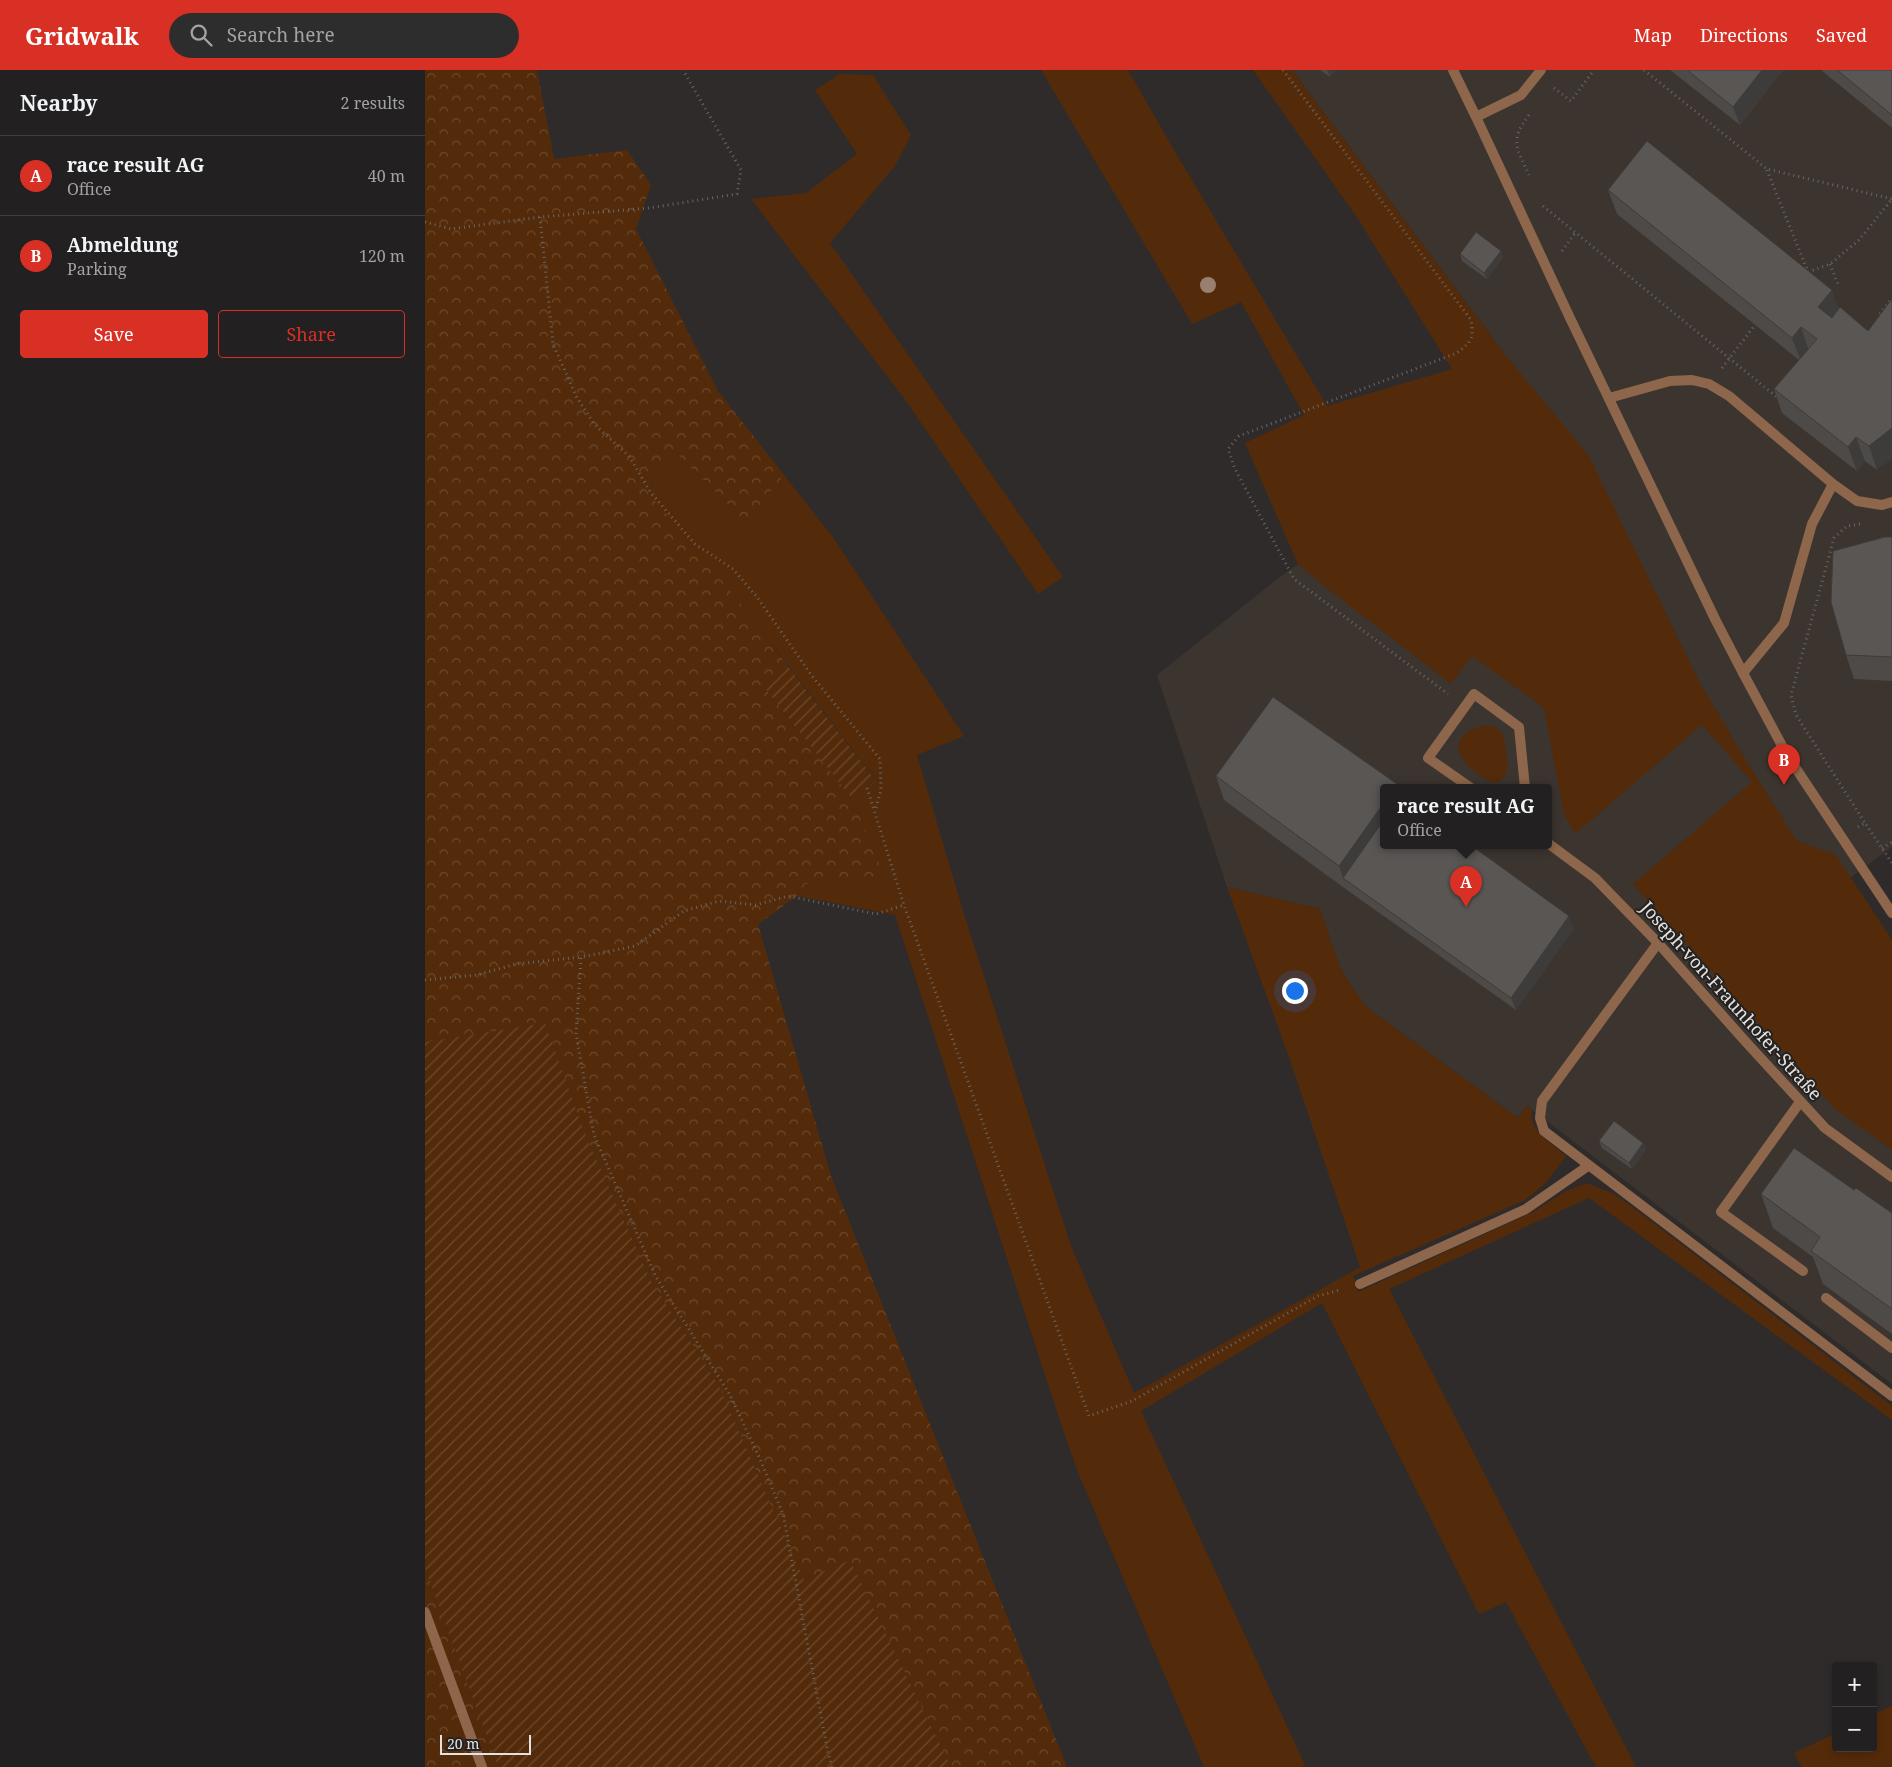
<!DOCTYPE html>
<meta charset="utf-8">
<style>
body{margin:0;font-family:"Noto Serif",serif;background:#2e2d2d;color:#f1f3f6}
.controls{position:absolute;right:15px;bottom:15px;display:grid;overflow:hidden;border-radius:5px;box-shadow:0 2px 8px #0003}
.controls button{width:45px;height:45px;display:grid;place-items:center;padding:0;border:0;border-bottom:1px solid #3f3e3e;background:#222020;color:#f1f3f6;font:25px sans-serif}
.scale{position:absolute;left:15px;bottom:12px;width:91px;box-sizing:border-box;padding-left:5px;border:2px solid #e4e2e1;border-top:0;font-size:14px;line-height:18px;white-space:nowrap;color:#e4e2e1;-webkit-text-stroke:4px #242220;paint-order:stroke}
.you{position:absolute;left:869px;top:920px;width:18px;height:18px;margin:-12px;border:4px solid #fff;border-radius:50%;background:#1a73e8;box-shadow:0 0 0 8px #1a73e833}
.badge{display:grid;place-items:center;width:32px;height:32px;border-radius:50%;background:#d93025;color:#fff;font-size:16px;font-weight:700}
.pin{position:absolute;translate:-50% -41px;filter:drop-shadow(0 1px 2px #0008)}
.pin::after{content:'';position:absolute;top:26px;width:18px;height:15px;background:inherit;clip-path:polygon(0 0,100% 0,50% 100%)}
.popup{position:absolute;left:955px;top:714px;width:172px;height:65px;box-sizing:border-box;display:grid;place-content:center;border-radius:5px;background:#222020;filter:drop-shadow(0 1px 4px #0005);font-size:16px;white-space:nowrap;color:#a2a3a5}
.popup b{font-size:19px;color:#f1f3f6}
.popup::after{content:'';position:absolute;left:50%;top:100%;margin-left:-10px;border:10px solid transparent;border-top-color:#222020}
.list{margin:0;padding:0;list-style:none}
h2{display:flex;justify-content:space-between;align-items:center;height:65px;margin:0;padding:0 20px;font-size:21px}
h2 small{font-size:16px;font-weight:400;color:#a2a3a5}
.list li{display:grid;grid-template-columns:32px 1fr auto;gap:15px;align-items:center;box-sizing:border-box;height:80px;padding:0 20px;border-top:1px solid #3f3e3e}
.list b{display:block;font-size:19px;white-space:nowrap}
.list p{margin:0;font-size:16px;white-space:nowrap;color:#a2a3a5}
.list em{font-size:16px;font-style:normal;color:#a2a3a5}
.actions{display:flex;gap:10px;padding:15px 20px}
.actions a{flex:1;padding:11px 0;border:1px solid #d93025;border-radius:5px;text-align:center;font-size:18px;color:#d93025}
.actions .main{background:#d93025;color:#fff}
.icon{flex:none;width:28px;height:28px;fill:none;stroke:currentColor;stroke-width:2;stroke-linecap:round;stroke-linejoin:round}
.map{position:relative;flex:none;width:1467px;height:1697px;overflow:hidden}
header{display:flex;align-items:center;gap:30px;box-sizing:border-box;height:70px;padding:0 25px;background:#d93025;color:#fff}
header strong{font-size:24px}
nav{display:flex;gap:28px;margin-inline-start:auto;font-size:18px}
.search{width:350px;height:45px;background:#2e2d2d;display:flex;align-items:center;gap:12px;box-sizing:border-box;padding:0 18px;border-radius:28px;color:#a2a3a5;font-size:19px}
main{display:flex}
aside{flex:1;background:#222020}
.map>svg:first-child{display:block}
.built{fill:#3c342f;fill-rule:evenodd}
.green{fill:#542b0a}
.forest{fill:url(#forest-crowns)}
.garden{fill:url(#garden-furrows)}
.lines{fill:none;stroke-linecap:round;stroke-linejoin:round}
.path{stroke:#696665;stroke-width:3;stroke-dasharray:1 4;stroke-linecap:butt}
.service{stroke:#8e664b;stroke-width:10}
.minor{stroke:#8e664b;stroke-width:10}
.tree{fill:#9b7f6e}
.wall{fill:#4d4a48}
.shaded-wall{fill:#3e3c3b}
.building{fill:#595654;stroke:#3e3c3b}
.labels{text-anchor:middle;stroke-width:4;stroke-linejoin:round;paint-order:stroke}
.street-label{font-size:18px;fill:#e4e2e1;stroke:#242220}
</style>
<header>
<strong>Gridwalk</strong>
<div class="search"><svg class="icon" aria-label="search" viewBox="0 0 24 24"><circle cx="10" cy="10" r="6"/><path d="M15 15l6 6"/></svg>Search here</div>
<nav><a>Map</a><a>Directions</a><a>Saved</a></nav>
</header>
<main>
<aside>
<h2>Nearby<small>2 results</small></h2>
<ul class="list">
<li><span class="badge">A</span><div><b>race result AG</b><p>Office</p></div><em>40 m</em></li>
<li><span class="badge">B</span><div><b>Abmeldung</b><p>Parking</p></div><em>120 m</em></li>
</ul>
<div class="actions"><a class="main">Save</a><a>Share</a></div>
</aside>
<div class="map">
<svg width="1467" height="1697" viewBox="0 0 1467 1697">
<defs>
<pattern id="forest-crowns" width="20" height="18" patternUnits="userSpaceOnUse" patternTransform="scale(1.25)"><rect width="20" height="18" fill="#542b0a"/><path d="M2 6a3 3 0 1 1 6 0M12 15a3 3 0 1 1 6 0" fill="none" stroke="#6c492d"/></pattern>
<pattern id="garden-furrows" width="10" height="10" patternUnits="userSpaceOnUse" patternTransform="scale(1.25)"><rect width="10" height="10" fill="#542b0a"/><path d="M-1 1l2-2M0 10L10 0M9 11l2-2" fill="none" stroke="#6c492d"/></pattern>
</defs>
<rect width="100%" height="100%" fill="#2e2b2a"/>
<!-- built -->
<path class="built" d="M867 0H1467V777L1425 808 1443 834 1467 876V1314L1102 1036 1093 1048 940 936 915 898 895 839 802 817 732 605 851 510 873 494 820 373 1079 283ZM958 718H1124V776H958Z"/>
<!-- green -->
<path class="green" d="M616 0H703L749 80 902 336 1027 299 931 146 828 0H867L1079 283 1164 386 1275 613 1321 690 1371 770 1411 785 1467 870V1080L1410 1039 1208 814 1327 712 1277 655 1150 764 1139 745 1119 638 1047 586 1026 614 898 515 873 494 820 373 879 345 816 232 767 254Z
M415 4 448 5 486 65 470 96 405 173 638 507 613 524 479 328 326 129 381 123 432 84 390 20Z
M252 384 321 452 359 405 407 466 539 666 492 685 538 841 646 1176 709 1323 935 1197 865 990 802 817 895 839 915 898 940 936 1093 1048 1101 1036 1107 1040C1103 1060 1127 1074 1141 1086L1121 1113 1100 1130 928 1206 933 1222 1108 1142 1141 1121 1162 1113 1189 1124 1222 1148 1467 1336V1350L1164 1128 964 1219 1211 1697H1171L1081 1532 1054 1544 897 1233 716 1341 880 1695 875 1697H779L654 1405 639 1363 470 845 372 826 380 814 461 810 428 730 451 710 313 530 210 408Z
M1064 655 1074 659C1081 667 1085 697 1080 706 1077 710 1074 711 1070 713 1060 710 1044 699 1038 690 1024 669 1045 656 1064 655Z
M1467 1636V1697H1377L1369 1683 1411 1663V1678H1448V1645Z"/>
<!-- forest -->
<path class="forest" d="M0 0H112L129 89 202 80 226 115 211 159 293 321 359 405 321 452 252 384 211 408 313 530 362 595 339 617 428 730 461 810 380 814 372 826 333 854 406 1106 642 1697H526L425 1490 379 1511 294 1316 226 1211 160 1064 120 953 0 972Z
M0 1498 73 1697H0Z"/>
<!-- garden -->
<path class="garden" d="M362 595 451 711 428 730 339 617Z
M120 953 160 1064 226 1211 294 1316 379 1510 425 1490 526 1697H73L0 1498V972Z"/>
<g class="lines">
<!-- path -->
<path class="path" d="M858 0 1046 250C1049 269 1047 271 1032 283L814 366 803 379 810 399 869 509 1023 624
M1219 0 1342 99 1467 129
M1129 18 1146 31 1169 0
M1104 45C1084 71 1092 79 1104 105
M1342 100 1383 202 1405 194 1434 170 1467 129
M1118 136 1353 328
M115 147 128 274 152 328 170 355 204 386 226 423 270 474 308 499 332 527 387 606 455 689 456 720 450 741
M0 152 26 159 115 147 224 138 312 124 316 100 258 0
M1137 181 1150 163
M1405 194 1414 217
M1455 244 1467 228
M1297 298 1330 255
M1435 454 1422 456 1409 468 1366 625 1371 645 1440 753
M442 718 479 835 664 1346 707 1331 893 1226 915 1220
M1433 757 1440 753 1467 793
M1457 778 1467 772
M0 910 52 905 91 894 156 887
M407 1697 403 1683 358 1444 334 1387 305 1325 230 1205 169 1065 151 964 156 887 210 876 259 841 294 831 331 835 363 826 451 844 479 835"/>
<!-- service -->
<path class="service" d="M1184 328 1245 311 1267 310 1284 314 1304 326 1408 414 1432 431 1457 435 1467 432
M1318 603 1359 553 1387 454 1408 414
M1233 873 1117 1031 1115 1048 1119 1061 1467 1326
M1375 1032 1296 1142 1378 1201
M935 1214 1101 1139 1163 1096
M1401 1228 1467 1278
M0 1542 57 1697"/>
<!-- minor -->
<path class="minor" d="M1028 0 1051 47
M1116 0 1096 25 1051 47 1145 248 1291 551 1318 603 1362 685 1467 843
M1046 718 1003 688 1049 624 1094 657 1100 718
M1124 774 1170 808 1233 873 1320 971 1400 1058 1467 1107"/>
</g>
<!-- trees -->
<circle class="tree" cx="783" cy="215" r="8"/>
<!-- wall -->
<path class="wall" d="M895 0H910L905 7Z
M1245 0H1358L1315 55Z
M1396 0H1467V58Z
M1183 120 1407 220 1452 400 1440 391 1432 401 1357 343 1349 319 1374 290 1192 144Z
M1035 184 1078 187 1062 209 1037 191Z
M1467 467V611L1429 609 1421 585Z
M791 706 958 718 1149 858 1091 940 922 820 799 730Z
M1174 1071 1218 1073 1221 1079 1207 1099 1177 1078Z
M1429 1120 1467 1143V1264L1398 1214 1388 1187 1348 1158 1336 1124Z"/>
<!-- shaded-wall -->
<path class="shaded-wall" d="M902 0H910L905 7Z
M1337 0H1358L1315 55 1308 37Z
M1076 181 1078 187 1062 209 1059 203Z
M1407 220 1415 244 1402 261 1393 237Z
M1376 257 1384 281 1376 292 1367 268Z
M1467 358V389L1452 400 1444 376Z
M1431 367 1440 391 1432 401 1423 377Z
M958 734V770L918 808 914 796Z
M1144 846 1149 858 1091 940 1086 928Z
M1218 1073 1221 1079 1207 1099 1204 1093Z"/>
<!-- building -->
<path class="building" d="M1262 0H1337L1308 37Z
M1412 0H1467V45Z
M1222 71 1407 220 1393 237 1407 248 1415 237 1443 261 1467 229V358L1444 376 1431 367 1423 377 1349 319 1392 269 1376 257 1367 268 1183 120Z
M1051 162 1076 181 1059 203 1035 184Z
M1460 467H1467V587L1421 585 1406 532 1408 481Z
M848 627 972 714 970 718H958V734L914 796 791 706Z
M958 751V776H1047L1144 846 1086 928 918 808Z
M1189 1051 1218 1073 1204 1093 1174 1071Z
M1369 1078 1429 1120 1431 1118 1467 1143V1239L1386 1181 1395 1167 1336 1124Z"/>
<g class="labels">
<!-- street labels -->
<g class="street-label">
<text transform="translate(1306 931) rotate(48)" y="6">Joseph-von-Fraunhofer-Straße</text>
</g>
</g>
</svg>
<div class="controls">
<button>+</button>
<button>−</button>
</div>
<div class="scale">20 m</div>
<div class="you"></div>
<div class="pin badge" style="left:1041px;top:837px">A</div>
<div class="popup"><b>race result AG</b>Office</div>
<div class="pin badge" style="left:1359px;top:715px">B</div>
</div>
</main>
